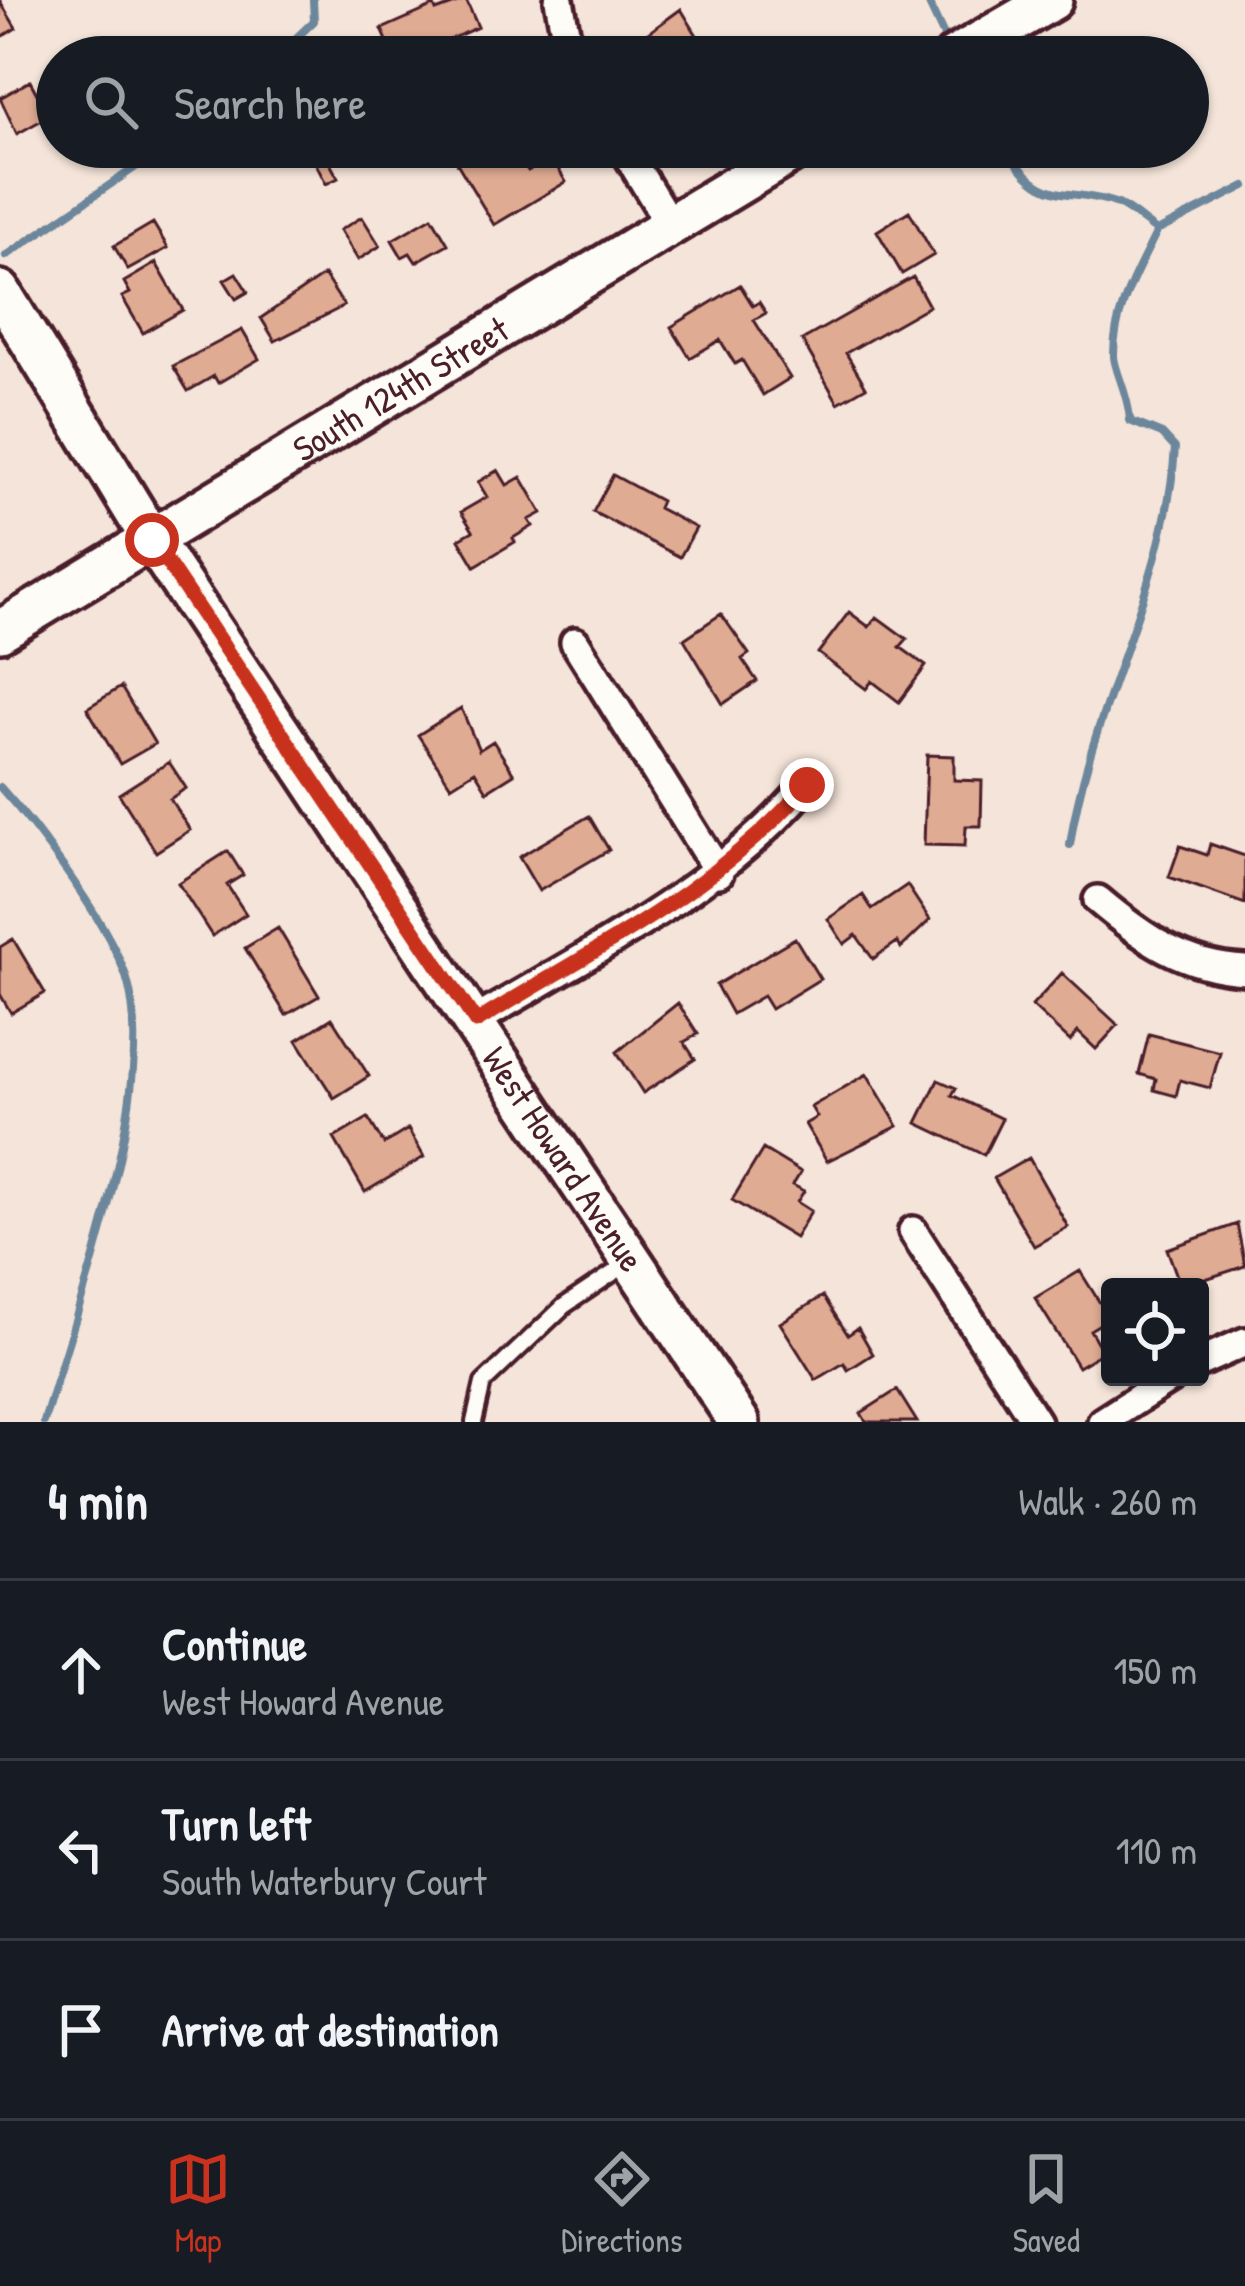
<!DOCTYPE html>
<meta charset="utf-8">
<style>
body{margin:0;font-family:"Patrick Hand",sans-serif;background:#20242c;color:#f1f3f6}
.controls{position:absolute;right:36px;bottom:36px;display:grid;overflow:hidden;border-radius:12px;box-shadow:0 3px 9px #0004}
.controls button{width:108px;height:108px;display:grid;place-items:center;padding:0;border:0;border-bottom:3px solid #363941;background:#171b24;color:#f1f3f6;font:60px sans-serif}
.stop{position:absolute;width:36px;height:36px;margin:-27px;border:9px solid #c8321e;border-radius:50%;background:#fff}
.stop.end{background:#c8321e;border-color:#fff;box-shadow:0 3px 12px #0008}
.list{margin:0;padding:0;list-style:none}
h2{display:flex;justify-content:space-between;align-items:center;height:156px;margin:0;padding:0 48px;font-size:51px}
h2 small{font-size:39px;font-weight:400;color:#9ea1a6}
.list li{display:grid;grid-template-columns:78px 1fr auto;gap:36px;align-items:center;box-sizing:border-box;height:180px;padding:0 48px;border-top:3px solid #363941}
.list b{display:block;font-size:45px;white-space:nowrap}
.list p{margin:0;font-size:39px;white-space:nowrap;color:#9ea1a6}
.list em{font-size:39px;font-style:normal;color:#9ea1a6}
.icon{flex:none;width:66px;height:66px;fill:none;stroke:currentColor;stroke-width:2;stroke-linecap:round;stroke-linejoin:round}
.map{position:relative;flex:none;width:1245px;height:1422px;overflow:hidden}
.search{position:absolute;background:#171b24;box-shadow:0 3px 9px #0004;left:36px;right:36px;top:36px;height:132px;display:flex;align-items:center;gap:30px;box-sizing:border-box;padding:0 42px;border-radius:66px;color:#9ea1a6;font-size:45px}
.sheet{height:696px;background:#171b24}
nav{display:flex;justify-content:space-around;align-items:center;box-sizing:border-box;height:168px;border-top:3px solid #363941;background:#171b24;font-size:33px;color:#9ea1a6}
nav a{display:grid;justify-items:center;gap:6px}
nav .on{color:#c8321e}
.map>svg:first-child{display:block}
.lines{fill:none;stroke-linecap:round;stroke-linejoin:round}
.stream{stroke:#6c869b;stroke-width:8}
.building{fill:#dfab92;stroke:#4a1f2b;stroke-width:3}
.lane-casing{stroke:#4a1f2b;stroke-width:22}
.street-casing{stroke:#4a1f2b;stroke-width:36}
.secondary-casing{stroke:#4a1f2b;stroke-width:48}
.lane{stroke:#fdfcf7;stroke-width:14}
.street{stroke:#fdfcf7;stroke-width:27}
.secondary{stroke:#fdfcf7;stroke-width:39}
.route{stroke:#c8321e;stroke-width:15}
.labels{text-anchor:middle;stroke-width:9;stroke-linejoin:round;paint-order:stroke}
.street-label{font-size:36px;fill:#4a1f2b;stroke:#fdfcf7}
</style>
<div class="map">
<svg width="1245" height="1422" viewBox="0 0 1245 1422">
<rect width="100%" height="100%" fill="#f4e4d9"/>
<filter id="ink" filterUnits="userSpaceOnUse"><feTurbulence type="fractalNoise" baseFrequency=".00833" numOctaves="2"/><feDisplacementMap in="SourceGraphic" scale="24" xChannelSelector="R" yChannelSelector="G"/><feConvolveMatrix kernelMatrix="1 2 1 2 8 2 1 2 1" color-interpolation-filters="sRGB"/></filter>
<g filter="url(#ink)">
<g class="lines">
<!-- stream -->
<path class="stream" d="M927 0 944 36
M276 57 314 21 313 0
M1005 147C1047 211 1063 184 1118 204 1131 210 1145 223 1157 231L1245 186
M6 256 165 147
M0 787C38 829 102 915 123 968 166 1073 75 1311 44 1422
M1070 845C1089 709 1166 587 1175 448L1162 434 1130 421C1129 396 1115 371 1114 357 1113 311 1138 270 1157 231"/>
</g>
<!-- building -->
<path class="building" d="M466 0 478 27 451 39 457 54 486 41 493 57H394L382 29 434 6 436 11Z
M0 1 16 28 0 38Z
M681 9 710 57H635L629 47Z
M30 81 49 116 17 134 0 98Z
M460 147H530L518 154 528 171 551 157 566 182 494 225 451 153Z
M326 156 338 178 326 184 315 162Z
M909 211 934 255 902 274 877 231Z
M362 217 380 246 358 260 340 230Z
M432 217 448 244 416 262 410 253 402 257 392 240Z
M153 223 168 248 128 270 114 246Z
M156 263 183 310 143 333 122 297 130 293 124 282Z
M236 273 248 292 236 299 224 280Z
M324 275 344 306 275 341 261 318Z
M913 277 929 306 846 353 866 387 838 403 802 340Z
M740 285 753 306 759 302 766 313 754 320 790 378 763 395 742 360 735 364 720 340 690 358 671 327Z
M242 330 259 359 218 383 214 376 188 391 173 366Z
M498 470 507 485 521 477 542 513 529 520 533 526 513 538 515 542 475 566 459 539 473 531 461 512 487 497 478 482Z
M613 475 661 501 658 508 696 528 680 557 593 512Z
M849 612 869 627 877 617 907 639 900 647 926 666 899 702 872 681 866 689 818 653Z
M721 614 749 654 742 659 757 681 723 704 684 639Z
M121 687 155 744 120 764 87 708Z
M461 708 479 750 493 741 514 774 487 791 475 771 451 786 418 735Z
M927 755 954 756V780L982 781 981 826H966L965 846 924 845Z
M169 762 186 788 170 799 190 830 156 852 119 794Z
M589 816 609 850 539 891 519 857Z
M1210 844 1245 856V904L1169 877 1180 846 1207 855Z
M228 851 243 875 227 885 246 914 212 936 178 883Z
M907 885 930 920 901 948 897 942 873 959 856 935 844 944 828 919 863 895 872 909Z
M278 928 319 996 286 1015 245 948Z
M795 938 820 979 771 1009 763 996 732 1014 716 985Z
M13 939 45 993 11 1013 0 994V947Z
M1062 973 1118 1025 1096 1049 1078 1032 1070 1041 1032 1006Z
M678 1003 698 1034 684 1042 695 1059 643 1093 617 1052Z
M332 1018 369 1076 334 1098 297 1040Z
M1149 1034 1220 1052 1210 1088 1180 1080 1176 1096 1154 1090 1156 1079 1139 1074Z
M867 1074 898 1126 827 1161 805 1124 817 1117 811 1107Z
M938 1080 956 1088 952 1095 1002 1119 984 1155 917 1123Z
M368 1118 384 1144 408 1129 424 1157 365 1192 334 1138Z
M763 1149 801 1172 793 1185 804 1191 797 1202 811 1211 795 1238 732 1200Z
M1029 1158 1068 1227 1034 1246 994 1178Z
M1237 1224 1245 1266 1181 1287 1167 1249Z
M1080 1271 1100 1303 1110 1297V1318L1090 1330 1103 1352 1078 1367 1035 1298Z
M823 1296 848 1335 858 1328 873 1354 848 1370 844 1363 816 1380 780 1323Z
M897 1390 917 1422H866L861 1413Z"/>
<g class="lines">
<defs>
<path id="lane" d="M474 1422 483 1383 564 1306 628 1263"/>
<path id="street" d="M559 0 570 57
M623 147 669 223
M575 642 719 873
M1098 900C1143 938 1185 967 1245 970
M475 1021C592 951 717 890 807 785
M913 1231 1036 1422
M1200 1362 1245 1342
M1102 1422 1172 1377"/>
<g id="secondary">
<path d="M954 57 1052 0"/>
<path id="s1" d="M0 291 152 540 739 1422"/>
<path id="s2" d="M0 631 800 147"/>
</g>
</defs>
<!-- lane casing -->
<use href="#lane" class="lane-casing"/>
<!-- street casing -->
<use href="#street" class="street-casing"/>
<!-- secondary casing -->
<use href="#secondary" class="secondary-casing"/>
<!-- lane -->
<use href="#lane" class="lane"/>
<!-- street -->
<use href="#street" class="street"/>
<!-- secondary -->
<use href="#secondary" class="secondary"/>
</g>
</g>
<g class="lines" filter="url(#ink)">
<!-- route -->
<path class="route" d="M152 540 476 1022C592 950 717 890 807 785"/>
</g>
<g class="labels">
<!-- street labels -->
<g class="street-label">
<text dy="13" stroke="none"><textPath href="#s2" startOffset="468">South 124th Street</textPath></text>
<text dy="13" stroke="none"><textPath href="#s1" startOffset="1035">West Howard Avenue</textPath></text>
</g>
</g>
</svg>
<div class="controls">
<button><svg class="icon" aria-label="locate" viewBox="0 0 24 24"><circle cx="12" cy="12" r="6"/><path d="M12 2v4M12 18v4M2 12h4M18 12h4"/></svg></button>
</div>
<div class="stop" style="left:152px;top:540px"></div>
<div class="stop end" style="left:807px;top:785px"></div>
<div class="search"><svg class="icon" aria-label="search" viewBox="0 0 24 24"><circle cx="10" cy="10" r="6"/><path d="M15 15l6 6"/></svg>Search here</div>
</div>
<section class="sheet">
<h2>4 min<small>Walk · 260 m</small></h2>
<ul class="list">
<li><svg class="icon" aria-label="ahead" viewBox="0 0 24 24"><path d="M12 20V5M6 11l6-6 6 6"/></svg><div><b>Continue</b><p>West Howard Avenue</p></div><em>150 m</em></li>
<li><svg class="icon" aria-label="left" viewBox="0 0 24 24"><path d="M17 20v-9H6M10 6l-5 5 5 5"/></svg><div><b>Turn left</b><p>South Waterbury Court</p></div><em>110 m</em></li>
<li><svg class="icon" aria-label="arrive" viewBox="0 0 24 24"><path d="M6 21V4h12l-3 4 3 4H6"/></svg><div><b>Arrive at destination</b></div></li>
</ul>
</section>
<nav>
<a class="on"><svg class="icon" aria-label="map" viewBox="0 0 24 24"><path d="M3 6l6-2 6 2 6-2v14l-6 2-6-2-6 2zM9 4v14M15 6v14"/></svg>Map</a>
<a><svg class="icon" aria-label="directions" viewBox="0 0 24 24"><path d="M12 3l9 9-9 9-9-9zM9 14v-3h6M13 9l2 2-2 2"/></svg>Directions</a>
<a><svg class="icon" aria-label="saved" viewBox="0 0 24 24"><path d="M7 4h10v16l-5-4-5 4z"/></svg>Saved</a>
</nav>
